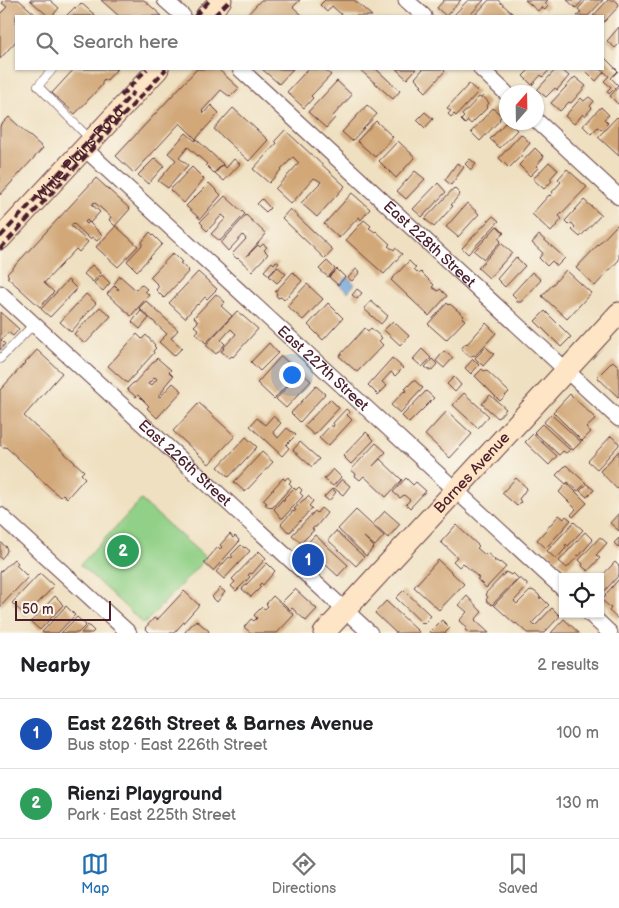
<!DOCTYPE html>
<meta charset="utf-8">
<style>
body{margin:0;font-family:"Balsamiq Sans",sans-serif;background:#f6f6f6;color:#202124}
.controls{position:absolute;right:15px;bottom:15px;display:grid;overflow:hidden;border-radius:0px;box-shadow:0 1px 4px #0004}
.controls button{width:45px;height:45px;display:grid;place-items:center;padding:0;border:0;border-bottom:1px solid #e0e0e0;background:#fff;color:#202124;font:25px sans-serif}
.compass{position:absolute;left:499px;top:85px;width:45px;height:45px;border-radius:50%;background:#fff;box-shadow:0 1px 4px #0004;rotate:20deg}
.scale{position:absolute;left:15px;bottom:12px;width:96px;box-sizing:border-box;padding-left:5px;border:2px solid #4a1f2b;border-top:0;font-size:14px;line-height:18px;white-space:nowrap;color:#4a1f2b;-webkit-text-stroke:4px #fbf7ec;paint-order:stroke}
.you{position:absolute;left:291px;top:374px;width:18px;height:18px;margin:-12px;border:4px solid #fff;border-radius:50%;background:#1a73e8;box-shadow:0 0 0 8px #1a73e833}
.badge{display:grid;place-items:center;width:32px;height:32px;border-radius:50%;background:#1f6fb2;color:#fff;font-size:16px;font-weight:700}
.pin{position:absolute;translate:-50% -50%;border:2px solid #fff;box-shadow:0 1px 5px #0006}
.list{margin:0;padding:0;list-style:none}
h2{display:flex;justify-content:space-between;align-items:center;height:65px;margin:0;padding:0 20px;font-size:21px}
h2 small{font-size:16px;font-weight:400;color:#757577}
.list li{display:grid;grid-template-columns:32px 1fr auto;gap:15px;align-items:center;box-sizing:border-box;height:70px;padding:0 20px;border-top:1px solid #e0e0e0}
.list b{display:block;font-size:19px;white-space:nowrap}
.list p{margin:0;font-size:16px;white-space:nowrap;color:#757577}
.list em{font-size:16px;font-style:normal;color:#757577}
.icon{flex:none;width:28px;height:28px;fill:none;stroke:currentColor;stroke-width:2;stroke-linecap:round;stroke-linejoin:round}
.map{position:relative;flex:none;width:619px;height:633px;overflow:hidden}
.search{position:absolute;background:#fff;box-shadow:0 1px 4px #0004;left:15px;right:15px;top:15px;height:55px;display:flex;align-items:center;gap:12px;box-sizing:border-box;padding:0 18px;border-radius:0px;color:#757577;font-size:19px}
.sheet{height:205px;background:#fff}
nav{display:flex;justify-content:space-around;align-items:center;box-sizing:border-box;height:70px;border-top:1px solid #e0e0e0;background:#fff;font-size:14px;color:#757577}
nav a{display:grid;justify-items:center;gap:2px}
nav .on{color:#1f6fb2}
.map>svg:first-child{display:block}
.green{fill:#91d087;stroke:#6e7859}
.water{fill:#66a3d7;stroke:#586181}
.building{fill:#d2a879;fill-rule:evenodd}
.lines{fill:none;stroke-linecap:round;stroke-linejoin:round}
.lane-casing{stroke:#633c42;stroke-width:9}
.street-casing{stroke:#633c42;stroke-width:17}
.secondary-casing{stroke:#633c42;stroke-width:23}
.lane{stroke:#fff;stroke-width:8}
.street{stroke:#fff;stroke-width:15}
.secondary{stroke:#fee5c5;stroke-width:21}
.rail{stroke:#4a1f2b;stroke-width:4;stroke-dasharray:8 4;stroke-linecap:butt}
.labels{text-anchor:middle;stroke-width:4;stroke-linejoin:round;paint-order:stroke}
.street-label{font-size:15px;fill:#4a1f2b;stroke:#fbf7ec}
</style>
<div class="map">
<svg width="619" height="633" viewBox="0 0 619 633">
<rect width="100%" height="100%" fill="#fbf7ec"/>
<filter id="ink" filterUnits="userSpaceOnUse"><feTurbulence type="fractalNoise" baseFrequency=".02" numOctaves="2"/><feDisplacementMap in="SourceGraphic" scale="10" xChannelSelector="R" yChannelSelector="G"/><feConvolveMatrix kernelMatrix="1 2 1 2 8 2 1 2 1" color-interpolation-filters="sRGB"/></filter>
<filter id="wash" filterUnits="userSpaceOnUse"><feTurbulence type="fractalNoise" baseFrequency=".0096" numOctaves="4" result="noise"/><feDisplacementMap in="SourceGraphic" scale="20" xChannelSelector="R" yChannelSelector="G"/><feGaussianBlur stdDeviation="1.12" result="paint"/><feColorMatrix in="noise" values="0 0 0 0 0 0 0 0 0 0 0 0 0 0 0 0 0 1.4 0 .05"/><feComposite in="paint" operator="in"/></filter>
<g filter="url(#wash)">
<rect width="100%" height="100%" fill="#efe0c1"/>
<!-- green -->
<path class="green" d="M141 500 206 558 144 624 80 565Z"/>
<!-- water -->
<path class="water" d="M347 277 355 284 348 292 339 285Z"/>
<g id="blocks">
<!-- building -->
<path class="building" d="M5 0H19L37 16H16V41L0 59V14L7 7 2 3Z
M30 0H50L59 8 52 16H48Z
M101 0H144L162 16H119Z
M261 0H300L293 7 302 15 300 16H246Z
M325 0H354L372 16H343L332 6 327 12 320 5Z
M444 0H461L446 16 437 8Z
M468 0H484L469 16H453Z
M489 0H498L515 16H474Z
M525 0H548L545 3 548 6 545 10 541 7 538 11Z
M567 0H583L576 8Z
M586 0H603L588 16H577L581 12 578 9Z
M608 0H615L619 4V6L603 23V16H593Z
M81 3 96 16H66L75 7 76 9Z
M619 27V44L615 48 607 41Z
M603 56 618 71 611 78 618 85 609 94 607 91 611 87 604 81 609 76 601 69H603Z
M74 69H117L106 81 104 79 102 82V85L75 114 52 93Z
M197 69H218L239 88 230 97 221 90 202 111 204 113 211 105 219 113 196 139 180 123 134 173 116 156Z
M262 69H293L279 84Z
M308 69H324L331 75 311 96 313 98 304 108 287 92Z
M359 69H376L400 91 393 99Z
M396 69H416L407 79Z
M423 69H443L445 71 426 92 420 86 422 85 415 78Z
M530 69H550L543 77 541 75 532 85 523 76Z
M556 69H561L569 76 557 90 555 88 546 97 537 90Z
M590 69H600L604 72 596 81 587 72Z
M575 77 586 86 571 103 569 102 560 111 551 103Z
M337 81 352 95 333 116 335 118 326 128 308 112Z
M469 84 478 92 456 116 454 114 451 117 448 114 451 111 447 108Z
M619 86V105L610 96Z
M483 96 489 103 486 107 487 108 471 124 468 121 465 124 461 120 464 117 462 115 479 97 481 98Z
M589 97 594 101 590 106 592 108 585 116 583 114 574 124 565 116 581 98 584 101Z
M367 105 377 114 352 141 342 132Z
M601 107 609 115 604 119 608 123 601 130 598 127 591 134 583 126Z
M233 108 268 140 249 161 214 129Z
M493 108 502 116 499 119 500 120 480 141 471 132Z
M425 112 433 119 425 128 417 120Z
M9 117 43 148 0 195V126Z
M617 117 619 119V156L598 137Z
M376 121 393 137 375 157 357 141Z
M506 122H508L517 130 500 148 490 139Z
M285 130 345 186 317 217 301 203 321 182 318 180 314 178 291 204 275 189 299 163 293 157 269 183 253 169 277 143 275 141Z
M186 133 195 141 196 139 223 164 214 173 206 165 207 164 188 147 179 158 188 165 168 188 158 181 176 160 168 153Z
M521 134 530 143 522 153 523 154 509 168 499 158Z
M398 141 415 157 396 178 379 161Z
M535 148 544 157 536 166 538 168 530 176 519 165Z
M155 158 164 166 148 184 138 175Z
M234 159 240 164 224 181 215 173 223 165 226 168Z
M470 159 476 164 471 170 465 164Z
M549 162 558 170 550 179 552 181 544 189 533 179Z
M457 163 464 167 451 185 445 180Z
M192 167 204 179 184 203 170 190Z
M567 169 587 187 559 216 562 219 551 232 532 214 549 195 550 196 553 192H552L561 182 558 179Z
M415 171 425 179 406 199 397 191Z
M96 178 130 209 115 226 109 220 111 217 94 202 92 205 100 212 90 223 87 220 85 222 87 224 89 222 102 235 97 241 92 237 90 239 73 223 71 226 88 242 79 252 76 249 44 283 54 292 40 307 7 277 9 276 7 274Z
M209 183 221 195 200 219 186 206Z
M438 183 446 192 422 217 413 209Z
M454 188 460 194 451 205 453 206 434 227 425 219Z
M352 193 370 209 361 220 359 217 339 238 324 224Z
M225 196 245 214 220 241 211 234 226 218 222 215 207 231 202 226 203 225 200 222Z
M262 199 270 208 266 212 257 204Z
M584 200 601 215 580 237 572 230 575 227 572 223 569 225 565 221Z
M467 203 479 214 458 237 446 227Z
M290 209 333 250 325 259 282 218Z
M246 215 266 234 245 258 258 245 260 247 263 244 267 247 264 250 268 254 252 271 238 258 237 259 232 254 246 239 243 235 228 251 221 243Z
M493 216 499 221 468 254 462 248Z
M364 220 371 226 369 228 375 232 376 231 390 244 388 246 394 250 395 248 402 254 384 274 346 240Z
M617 225 619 227V260L595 286 576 268Z
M116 226 138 246 118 267 96 247Z
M497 226 504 233 498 238 501 241 484 259 474 251Z
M150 232 162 244 137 271 127 261 142 245V242Z
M539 235 565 258 557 266 552 261 547 266 539 258 543 253 532 243Z
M501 243 512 253 489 278 478 268Z
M173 253 182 262 180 263 189 271 164 298 156 290 159 286 150 277Z
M516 257 525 266 505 287 497 279Z
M276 261 279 263 269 275 264 271 272 262 274 264Z
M327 261 335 269 328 277 319 269Z
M409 261 416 268 414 269 419 274 421 272 434 285 432 287 438 291 440 289 447 296 429 316 391 280Z
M92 265 101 273 93 282 84 274Z
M278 267 286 274 277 283 269 276Z
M337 269 345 277 338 285 329 277Z
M356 269 360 272 352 281 348 278Z
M566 270 591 293 567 319 542 296Z
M198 272 217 289 207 299 205 297 198 305 197 304 185 318 169 303Z
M293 272 302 281 284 300 281 297 278 298 276 295 277 293 275 292Z
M532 272 541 280 521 302H517L516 298 512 294Z
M102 275 110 283 103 291 94 283Z
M120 276 136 290 141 284 147 289 145 291 149 295 131 316 107 294 114 286 118 290 119 289 114 284Z
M68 280 77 289 50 317 41 309Z
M307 284 323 299 303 320 287 306Z
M357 289 362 293 357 299 352 295Z
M86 294 96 303 71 332 60 322Z
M216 294 225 302 221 306 232 316 206 343 195 333 199 330 194 326 198 322 194 317Z
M146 301 178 330 171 338 182 348 174 356 159 342 167 334 139 308Z
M371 301 388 316 381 324 364 309Z
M328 303 343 318 323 340 308 325Z
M447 303 449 305 450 304 464 316 462 318 465 320 446 340 428 324Z
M100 307 111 316 85 344 74 334Z
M141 311 149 318 140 329 132 322Z
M237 311 258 329 233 357 232 356 229 358 221 351 224 349 223 348 236 334 231 329 221 340 225 344 216 354 206 345Z
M545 311 571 337 561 347 535 321Z
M0 312 19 329 13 336 8 332 1 340 5 344 0 350Z
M393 321 409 336 400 345 384 330Z
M486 323 496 333 475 356 473 355 470 357 461 349 466 343 467 344Z
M365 328 368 331 371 328 382 338 379 341 383 345 357 372 339 356Z
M137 334 142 339 146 335 155 345 154 346 156 348 153 351 154 353 127 383 108 366Z
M269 343 278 353 260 371 251 362Z
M486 347 494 354 483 366 475 358Z
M422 349 431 358 422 367 413 359Z
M37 350 62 373 24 416 84 471 81 474 85 478 67 498 63 494 60 497 6 447H3L0 445V390Z
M444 351 453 358 444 368 436 361Z
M281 356 299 372 274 399 257 383Z
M157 358 171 370 169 372 173 376 164 387 165 388 158 396 160 397 173 383 182 391 157 418 147 408 149 406 138 395 136 397 127 389 133 383H134ZM155 377 157 379 151 386 148 384Z
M392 358 403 368 395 376 391 372 382 382 387 386 378 395 368 385Z
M432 359 437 364 431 371 425 367Z
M473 359 479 365 471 374 465 368Z
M613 361 619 367V396L618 397 597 377Z
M482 369 484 371 486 370 509 392 500 401 475 376Z
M301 372 311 381 286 408 276 399Z
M454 377 461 385 455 392 447 384Z
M414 380 423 388 400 413 391 405 404 391 405 392 407 390 405 389Z
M316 386 325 394 300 422 291 413Z
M426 391 434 398 409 423 402 416Z
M464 393 489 416 478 428 453 405Z
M570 394 596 419 586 428 591 432 582 441 553 412Z
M490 395 506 409 498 418 482 404Z
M330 399 339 408 314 435 304 426Z
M199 403 235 436 209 464 173 431Z
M346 409 350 412 347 415 352 420 328 446 319 438 331 425 333 427 334 425 333 423Z
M447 411 472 434 450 458 425 435Z
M551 414 581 442 573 450 544 422Z
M273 416 281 423 273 432 278 438 287 428 296 435 286 445 289 448 282 456 250 426 257 418 265 425Z
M542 424 570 450 566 453 563 451 559 455 534 432Z
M366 432 374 440 351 464 343 456Z
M533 434 557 456 549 465 525 442Z
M611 436 619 443V445L597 469 588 461Z
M246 437 257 447 229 477 218 467Z
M300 442 319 459 312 467 293 450Z
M376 443 386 452 373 466 380 459 402 480 386 497 364 476 360 480 355 476 356 474 351 470Z
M619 451V487L617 489 600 471Z
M262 452 273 462 245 492 234 482Z
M566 465 586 483 578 491 568 482 566 484 556 475Z
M333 469 341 477 333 486 324 479Z
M288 477 291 481 289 483 292 486 272 508 271 507 270 508 265 504 267 503 263 500 272 490H274L273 489 283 478 285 480Z
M406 478 413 485 416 482 426 491 410 508 406 504 410 500 404 495 400 498 393 492Z
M516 478 527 488 519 499 521 502 517 506 502 493Z
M342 479 350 486 343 495 334 488Z
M567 483 587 503 573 517 571 515 576 509 559 492Z
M587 484 594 490 587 497 580 491Z
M299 487 302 490 300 493 303 496 283 518H281L274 509 283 499 284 501 285 499 284 498 294 488 296 490Z
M332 489 336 492 329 501 324 497Z
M308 496 313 501 309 506 312 508 290 532 288 531V532L281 524 293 511 294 512 296 510 294 509 303 500H304Z
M321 508 327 513 316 527H314L312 529 314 530 301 543 292 535 315 511 317 513Z
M356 510 384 536 375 546 364 537 374 547 366 556 338 529Z
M385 511 400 524 388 538 373 524Z
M619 513V531L610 523Z
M559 515 564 519 566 516 571 520 546 548 537 540Z
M574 522 583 530 568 546 566 544 565 546 566 548 556 559 547 551Z
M456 525 479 546 477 548 485 555 487 553 495 560 494 561H497L499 563 500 562 506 567 486 588 477 579 479 578 463 563 459 567 453 561 457 557 441 542Z
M336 531 364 557 356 566 328 540Z
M585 532 593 540 579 556 577 555 576 556 577 557 567 568 559 561Z
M230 534 233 538 235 536 239 540 238 543 213 571 204 563 218 547 220 549 222 547 220 545Z
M315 535 348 565 338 576 305 546Z
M600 537 607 543 596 555 600 558 588 571 582 566 583 564 579 560Z
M619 538V548L614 543Z
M0 542 6 547 7 550 6 553 1 559 0 558Z
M241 545 244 548 245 547 250 551 224 579 216 572 229 557 231 558 233 557 231 555Z
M259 551 266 558 252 574 250 573 248 575 250 577 236 591 231 586 235 582 232 579Z
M14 559 18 563 16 565 28 577 0 607V572Z
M438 560 464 584 439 610 414 587Z
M615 562 619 566V575L600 596V578Z
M267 563 275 571 263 585 261 583 259 585 261 587 251 597 242 589Z
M506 572 511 575 513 573 518 578 492 605 486 600 488 597 485 594Z
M40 573 54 586 26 616 12 603Z
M519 579H521L527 584V587L514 601 517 604 531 590 534 591 539 595 540 599 541 597 549 605 532 623 535 626 552 608 560 616 544 633H527L516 623 515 624 494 605Z
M619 579V620L609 611 611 608 602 600 606 596 605 595Z
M220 588 225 592 217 602 212 597Z
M295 589 317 609 306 621 292 608 290 610 282 602Z
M404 590 431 616 423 624 396 598Z
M184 591 199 605 174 633H150L145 628 154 618 157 620Z
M55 596 61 602V603L63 605 40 630 31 622Z
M273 596 294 615 277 633H251L244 627 251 619 254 621 257 618 254 615 262 607 265 609 268 606 266 604Z
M467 596 482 612 475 620 489 633H469L465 630 467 628 459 621 467 612 459 605Z
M386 601 418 631 420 633H396L375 613Z
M66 606 75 615 58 633H44L42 632Z
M77 617 86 625 78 633H61Z
M564 619 579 633H551Z
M196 620 209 631 208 633H184Z
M442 620 450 628 445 633H429Z
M88 625 94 631 92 633H81Z"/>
</g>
</g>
<g filter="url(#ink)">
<use href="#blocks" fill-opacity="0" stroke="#633c42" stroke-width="1"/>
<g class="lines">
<defs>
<path id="lane" d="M52 70 38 86 90 139
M0 359 34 324"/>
<g id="street">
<path d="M165 0 183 16"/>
<path d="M406 0 424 16"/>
<path id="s1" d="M240 69 619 419"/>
<path d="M481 69 506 93"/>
<path d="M536 120 619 197"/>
<path id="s2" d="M84 148 563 589"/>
<path id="s3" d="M0 293 370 633"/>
<path d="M0 515 129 633"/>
<path d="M590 614 610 633"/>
</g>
<g id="secondary">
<path d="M206 16 221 0"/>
<path id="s4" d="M0 239 158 69"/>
<path id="s5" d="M324 633 619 313"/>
</g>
</defs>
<!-- lane casing -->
<use href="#lane" class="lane-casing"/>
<!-- street casing -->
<use href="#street" class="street-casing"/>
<!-- secondary casing -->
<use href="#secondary" class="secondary-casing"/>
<!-- lane -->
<use href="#lane" class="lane"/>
<!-- street -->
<use href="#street" class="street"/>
<!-- secondary -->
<use href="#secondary" class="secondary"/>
<!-- rail -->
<path class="rail" d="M195 16 210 0
M214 16 230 0
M121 96 147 69
M0 237 134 92
M0 249 166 69"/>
</g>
</g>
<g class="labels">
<!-- street labels -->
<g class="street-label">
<text dy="5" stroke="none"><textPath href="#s4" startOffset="116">White Plains Road</textPath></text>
<text dy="5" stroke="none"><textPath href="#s1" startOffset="258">East 228th Street</textPath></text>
<text dy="5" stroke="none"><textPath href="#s2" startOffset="325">East 227th Street</textPath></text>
<text dy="5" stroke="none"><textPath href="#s3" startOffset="251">East 226th Street</textPath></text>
<text dy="5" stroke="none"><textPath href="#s5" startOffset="218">Barnes Avenue</textPath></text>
</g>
</g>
</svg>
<div class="controls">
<button><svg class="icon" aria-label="locate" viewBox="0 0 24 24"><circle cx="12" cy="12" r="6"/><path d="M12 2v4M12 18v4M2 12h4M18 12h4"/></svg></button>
</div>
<svg class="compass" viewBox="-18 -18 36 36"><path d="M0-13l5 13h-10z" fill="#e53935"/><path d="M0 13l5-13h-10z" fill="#757577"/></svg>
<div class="scale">50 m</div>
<div class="you"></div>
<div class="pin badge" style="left:308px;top:560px;background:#1a4fb4">1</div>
<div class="pin badge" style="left:123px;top:551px;background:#2e9e5b">2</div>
<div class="search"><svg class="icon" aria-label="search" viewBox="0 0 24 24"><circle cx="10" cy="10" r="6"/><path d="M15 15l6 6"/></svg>Search here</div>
</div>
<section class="sheet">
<h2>Nearby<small>2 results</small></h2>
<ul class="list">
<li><span class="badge" style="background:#1a4fb4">1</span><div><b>East 226th Street &amp; Barnes Avenue</b><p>Bus stop · East 226th Street</p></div><em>100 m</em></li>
<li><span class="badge" style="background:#2e9e5b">2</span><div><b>Rienzi Playground</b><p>Park · East 225th Street</p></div><em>130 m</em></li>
</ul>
</section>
<nav>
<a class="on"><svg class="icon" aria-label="map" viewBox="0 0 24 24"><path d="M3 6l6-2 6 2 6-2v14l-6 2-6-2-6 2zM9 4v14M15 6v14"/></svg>Map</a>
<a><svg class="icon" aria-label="directions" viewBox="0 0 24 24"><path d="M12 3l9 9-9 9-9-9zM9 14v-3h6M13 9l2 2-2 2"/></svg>Directions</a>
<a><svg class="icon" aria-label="saved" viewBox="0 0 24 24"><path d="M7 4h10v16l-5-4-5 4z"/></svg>Saved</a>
</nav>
